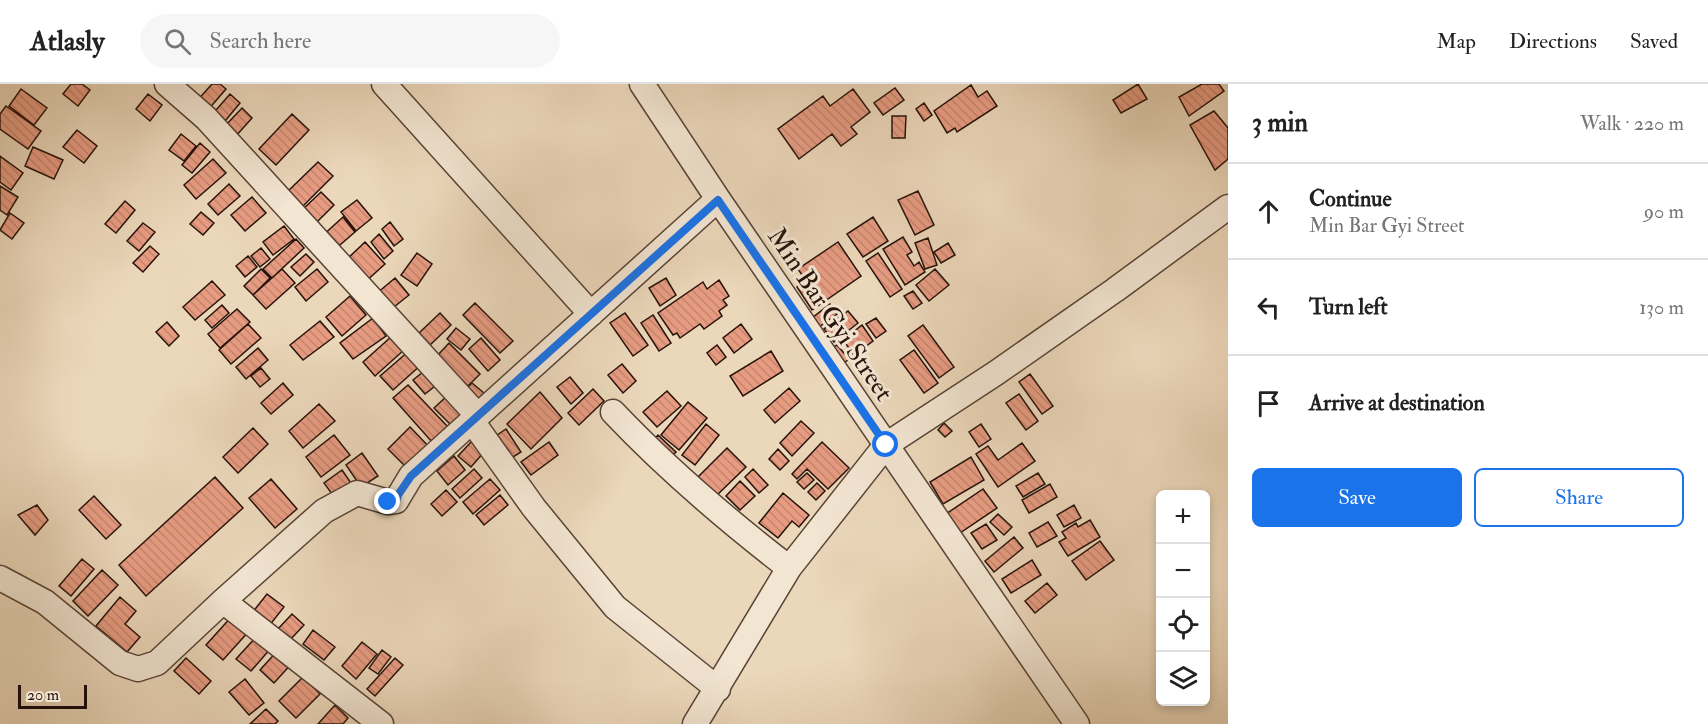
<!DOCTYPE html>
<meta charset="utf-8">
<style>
body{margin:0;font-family:"IM FELL Double Pica",serif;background:#f6f6f6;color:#222}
.controls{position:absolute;right:18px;bottom:18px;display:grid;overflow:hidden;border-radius:9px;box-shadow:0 3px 9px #0003}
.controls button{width:54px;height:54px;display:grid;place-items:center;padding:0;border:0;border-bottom:2px solid #e0e0e0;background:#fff;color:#222;font:30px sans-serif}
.scale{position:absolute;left:18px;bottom:15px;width:69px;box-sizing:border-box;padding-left:6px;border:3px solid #27120a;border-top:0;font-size:16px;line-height:21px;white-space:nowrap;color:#27120a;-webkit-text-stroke:4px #f2e5d2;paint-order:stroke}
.stop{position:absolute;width:18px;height:18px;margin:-14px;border:4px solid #1a73e8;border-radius:50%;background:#fff}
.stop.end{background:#1a73e8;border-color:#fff;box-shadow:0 2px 6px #0008}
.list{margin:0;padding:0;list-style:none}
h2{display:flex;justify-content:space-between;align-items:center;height:78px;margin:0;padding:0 24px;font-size:26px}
h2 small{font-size:20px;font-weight:400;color:#767676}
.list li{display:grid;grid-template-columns:39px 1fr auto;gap:18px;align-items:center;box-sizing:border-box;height:96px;padding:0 24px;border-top:2px solid #e0e0e0}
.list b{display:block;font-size:22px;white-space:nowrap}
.list p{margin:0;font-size:20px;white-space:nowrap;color:#767676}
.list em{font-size:20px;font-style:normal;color:#767676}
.actions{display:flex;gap:12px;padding:18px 24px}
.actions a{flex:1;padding:14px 0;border:2px solid #1a73e8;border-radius:9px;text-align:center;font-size:21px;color:#1a73e8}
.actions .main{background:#1a73e8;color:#fff}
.icon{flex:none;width:33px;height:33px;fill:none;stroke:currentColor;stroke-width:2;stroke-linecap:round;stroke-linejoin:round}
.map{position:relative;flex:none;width:1228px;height:640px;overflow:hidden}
header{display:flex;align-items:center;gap:36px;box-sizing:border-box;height:84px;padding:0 30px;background:#fff;border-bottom:2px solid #e0e0e0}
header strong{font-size:28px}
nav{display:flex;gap:33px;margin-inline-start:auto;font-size:21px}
.search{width:420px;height:54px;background:#f6f6f6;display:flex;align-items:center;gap:15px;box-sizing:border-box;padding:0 21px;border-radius:33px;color:#767676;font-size:22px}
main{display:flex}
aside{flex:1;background:#fff}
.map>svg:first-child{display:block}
.building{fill:url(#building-back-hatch);stroke:#27120a;stroke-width:1.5}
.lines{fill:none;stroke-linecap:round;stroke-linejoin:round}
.minor-casing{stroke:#584336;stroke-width:27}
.minor{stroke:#f2e5d2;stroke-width:24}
.route{stroke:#1a73e8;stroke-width:8}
.labels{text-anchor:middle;stroke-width:6;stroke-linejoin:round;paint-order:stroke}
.street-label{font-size:26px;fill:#27120a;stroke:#f2e5d2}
</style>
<header>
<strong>Atlasly</strong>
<div class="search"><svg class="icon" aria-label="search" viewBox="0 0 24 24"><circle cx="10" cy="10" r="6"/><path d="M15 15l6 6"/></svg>Search here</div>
<nav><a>Map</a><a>Directions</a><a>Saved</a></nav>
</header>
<main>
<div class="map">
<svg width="1228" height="640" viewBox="0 0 1228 640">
<defs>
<pattern id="building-back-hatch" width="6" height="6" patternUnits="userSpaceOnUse" patternTransform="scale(1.5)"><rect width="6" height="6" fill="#e79c82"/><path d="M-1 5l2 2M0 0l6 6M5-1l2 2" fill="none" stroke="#c6856f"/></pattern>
</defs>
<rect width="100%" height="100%" fill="#ebd7ba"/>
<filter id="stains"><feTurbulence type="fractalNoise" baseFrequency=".00333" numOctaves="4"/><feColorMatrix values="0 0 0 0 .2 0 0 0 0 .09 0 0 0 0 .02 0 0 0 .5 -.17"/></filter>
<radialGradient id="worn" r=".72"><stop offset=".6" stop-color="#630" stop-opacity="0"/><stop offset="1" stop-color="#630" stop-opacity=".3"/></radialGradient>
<!-- building -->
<path class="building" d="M71 0H82L90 6 78 22 63 10Z
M212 0H220L226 5 207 27 196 18Z
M1138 0 1147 15 1121 29 1113 16Z
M1202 0H1219L1224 7 1189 32 1179 13Z
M971 1 978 13 987 7 997 22 957 48 955 44 947 49 934 27Z
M895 4 904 16 883 31 874 19Z
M21 5 47 24 34 41 9 22Z
M853 5 870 28 851 43 857 50 841 62 832 50 799 75 778 45 823 12 830 22Z
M148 10 162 21 150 37 136 25Z
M230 10 240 19 221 42 210 33Z
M924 19 932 31 924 37 916 25Z
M6 22 41 47 28 65 0 45V30Z
M242 24 252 34 236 52 225 42Z
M1214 27 1228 44V75L1215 86 1190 41Z
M292 30 309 46 276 81 259 65Z
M892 32H906L905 54H892Z
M77 46 97 62 84 79 63 63Z
M181 50 196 62 184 77 169 66Z
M200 59 210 68 192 89 182 81Z
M33 63 63 76 54 95 25 82Z
M0 72 23 89 11 106 0 98Z
M213 75 226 89 196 115 184 101Z
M318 78 333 92 300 125 285 110Z
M229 100 240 112 218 131 208 120Z
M0 102 18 113 7 131 0 126Z
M918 107 934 141 915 151 898 116Z
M321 108 334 121 314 141 301 127Z
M252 113 266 129 245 147 231 131Z
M357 116 372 134 356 147 341 128Z
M125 117 135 126 116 149 105 140Z
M201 128 214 139 203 151 190 140Z
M10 129 24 139 12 155 0 146Z
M343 133 355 148 333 167 321 153Z
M873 133 888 157 863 173 847 150Z
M390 138 403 155 394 162 382 145Z
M143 139 155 148 139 167 127 157Z
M284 142 294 155 273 171 263 158Z
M379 150 393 167 384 175 371 158Z
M903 153 912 168 907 171 914 182 919 178 925 188 905 201 883 165Z
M928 154 937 181 925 185 915 159Z
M296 155 304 164 272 194 263 185Z
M365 158 385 180 364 199 344 178Z
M838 158 861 192 812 226 797 203 806 197 798 185Z
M948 159 955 171 941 179 934 168Z
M150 162 159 170 143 188 133 179Z
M261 164 270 175 260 183 251 172Z
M417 169 432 180 417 202 401 191Z
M878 169 902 205 890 213 866 177Z
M306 170 314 178 300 192 291 183Z
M248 172 257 183 245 193 236 182Z
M261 185 270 194 253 211 244 202Z
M282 185 295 199 266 225 253 211Z
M317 185 328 198 306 217 295 203Z
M935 185 949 201 929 217 916 201Z
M395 194 409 211 389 227 376 210Z
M666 194 676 211 660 222 649 204Z
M719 196 729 212 723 216 727 221 719 227 722 232 704 245 700 240 680 254 677 249 673 251 658 229 703 198 707 205Z
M212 197 225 211 195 236 183 223Z
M913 207 922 219 913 225 904 212Z
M350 212 366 231 342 252 326 233Z
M475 219 513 257 500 269 463 231Z
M830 220 837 230 819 243 812 234Z
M222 221 229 229 212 244 205 236Z
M237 225 250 238 220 264 208 250Z
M848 227 858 239 834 258 824 245Z
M440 229 451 241 429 262 418 250Z
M625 229 648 261 633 272 610 239Z
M653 231 671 259 659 267 641 239Z
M373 234 386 252 353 275 340 259Z
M876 234 886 247 876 254 866 240Z
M320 237 334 253 303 276 290 261Z
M167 238 179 252 169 262 156 248Z
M248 240 261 254 231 280 219 266Z
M741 240 752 255 734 269 723 254Z
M862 241 873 257 854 271 843 256Z
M923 241 954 283 939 294 908 252Z
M456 244 470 255 461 266 447 255Z
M392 252 404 266 375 292 363 278Z
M481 254 500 276 488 287 469 265Z
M449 259 480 290 468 302 437 272Z
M717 261 726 273 716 281 707 269Z
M837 261 849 275 843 280 831 265Z
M258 264 268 276 246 295 236 283Z
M914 266 938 299 924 309 900 276Z
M409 267 422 280 393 306 380 292Z
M771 267 783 287 743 312 730 292Z
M622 280 636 297 623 309 608 291Z
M429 283 440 298 425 310 413 296Z
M261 284 270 295 260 303 251 292Z
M1030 290 1053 322 1042 330 1019 298Z
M570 293 583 309 571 320 557 303Z
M283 299 293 311 271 330 261 319Z
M472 299 484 309 474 320 462 309Z
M408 301 448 343 432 358 393 314Z
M789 304 800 317 775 339 764 326Z
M593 305 604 317 579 341 568 329Z
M667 307 681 322 657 343 643 328Z
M540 308 562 334 531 365 507 340Z
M1019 310 1038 337 1026 346 1006 319Z
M447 312 465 329 452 342 434 324Z
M688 318 707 334 679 366 661 351Z
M319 320 335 337 303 364 289 347Z
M801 337 814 349 792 372 780 359Z
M944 339 952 347 945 353 938 346Z
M706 340 719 351 695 381 682 371Z
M981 340 991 355 979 363 969 348Z
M410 343 432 366 410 387 388 365Z
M253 344 268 360 238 389 223 373Z
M506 345 521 368 505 378 490 356Z
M334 351 350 371 321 393 306 373Z
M658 351 676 368 669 375 651 359Z
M472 357 484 368 471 383 458 372Z
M549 358 558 371 531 391 521 378Z
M822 358 849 384 828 405 807 385 797 395 792 390Z
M1022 359 1035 377 998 403 976 370 988 362 998 376Z
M727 364 746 383 716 412 697 394Z
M778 365 789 377 780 386 769 375Z
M362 369 378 392 361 403 346 381Z
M454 372 465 386 448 401 437 387Z
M971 373 984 396 943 420 930 398Z
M474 385 482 394 460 414 452 405Z
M753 385 768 401 759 409 745 393Z
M342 386 353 402 335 414 324 399Z
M807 389 814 396 804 405 797 398Z
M1038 389 1045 400 1023 413 1016 402Z
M215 393 243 424 146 512 119 481Z
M271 395 297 425 275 444 249 414Z
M490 395 500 406 473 430 463 418Z
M740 397 755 412 740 426 726 412Z
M817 399 825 407 816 416 808 408Z
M1050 400 1057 413 1029 429 1022 416Z
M983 405 997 424 960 449 946 430Z
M446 406 457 418 442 432 431 420Z
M783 409 809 431 799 443 792 437 778 454 759 439Z
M500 411 508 421 484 441 476 431Z
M94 412 121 441 106 455 79 426Z
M37 421 48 436 35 451 18 431Z
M1074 421 1081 434 1064 443 1057 431Z
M998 430 1012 443 1004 451 990 438Z
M1090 436 1100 453 1068 472 1059 458 1066 454 1062 448 1076 439 1078 443Z
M1048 438 1057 452 1037 463 1029 449Z
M986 440 997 456 982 465 971 449Z
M1014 453 1023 464 994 488 985 477Z
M1100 457 1114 476 1086 496 1072 477Z
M82 475 94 485 71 512 59 502Z
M1032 476 1041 491 1011 509 1002 495Z
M102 486 118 501 88 532 73 517Z
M1047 499 1057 511 1035 529 1025 517Z
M267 510 284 523 269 542 252 529Z
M120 513 136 527 125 540 140 553 127 568 96 542Z
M292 530 304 541 289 557 277 546Z
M233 531 250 546 223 576 206 561Z
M313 546 335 563 324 576 303 560Z
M257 552 271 564 251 587 236 575Z
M362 558 377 570 356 595 342 582Z
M280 564 294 577 274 599 260 586Z
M382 566 391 573 378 590 369 584Z
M186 574 211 597 199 610 174 587Z
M395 574 403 581 375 612 367 605Z
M303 593 320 610 296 634 279 617Z
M245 595 264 619 249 631 229 608Z
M335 621 348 634 343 640H318Z
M266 625 278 637 275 640H250Z"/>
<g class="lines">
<defs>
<path id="minor" d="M167 0 206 34 478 332
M384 0 591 230
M642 0 718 115 1077 640
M613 328C667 385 728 437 789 484
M472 337 534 424 615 523 718 605
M0 494 45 518 120 579 138 585 157 579 223 517 324 427 357 409 388 418 396 417 411 392 718 115
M223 517 381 640
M695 640 789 484 886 361 996 289 1115 206 1228 123"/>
</defs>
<!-- minor casing -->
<use href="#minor" class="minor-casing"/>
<!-- minor -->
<use href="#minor" class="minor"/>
</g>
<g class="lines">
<!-- route -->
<path class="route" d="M388 418 396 417 398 411 411 392 718 116 886 361"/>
</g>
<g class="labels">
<!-- street labels -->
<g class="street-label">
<text transform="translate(831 230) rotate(56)" y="9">Min Bar Gyi Street</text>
</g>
</g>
<rect width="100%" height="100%" filter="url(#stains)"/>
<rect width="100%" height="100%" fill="url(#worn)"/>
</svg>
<div class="controls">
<button>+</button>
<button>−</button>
<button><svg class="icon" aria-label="locate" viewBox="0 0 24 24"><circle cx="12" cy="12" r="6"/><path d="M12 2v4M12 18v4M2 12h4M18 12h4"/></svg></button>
<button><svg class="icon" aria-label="layers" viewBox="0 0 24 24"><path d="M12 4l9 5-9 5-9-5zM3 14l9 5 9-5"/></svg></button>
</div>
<div class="scale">20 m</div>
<div class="stop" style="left:886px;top:361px"></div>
<div class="stop end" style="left:388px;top:418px"></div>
</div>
<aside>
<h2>3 min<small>Walk · 220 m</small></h2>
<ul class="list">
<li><svg class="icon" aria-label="ahead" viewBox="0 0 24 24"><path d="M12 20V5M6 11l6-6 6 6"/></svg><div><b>Continue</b><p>Min Bar Gyi Street</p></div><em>90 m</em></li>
<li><svg class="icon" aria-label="left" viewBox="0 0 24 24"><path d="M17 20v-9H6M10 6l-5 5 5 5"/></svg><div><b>Turn left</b></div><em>130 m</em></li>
<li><svg class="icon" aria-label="arrive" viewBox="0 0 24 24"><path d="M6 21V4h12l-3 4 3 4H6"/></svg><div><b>Arrive at destination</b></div></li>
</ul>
<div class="actions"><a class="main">Save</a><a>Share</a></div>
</aside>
</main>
